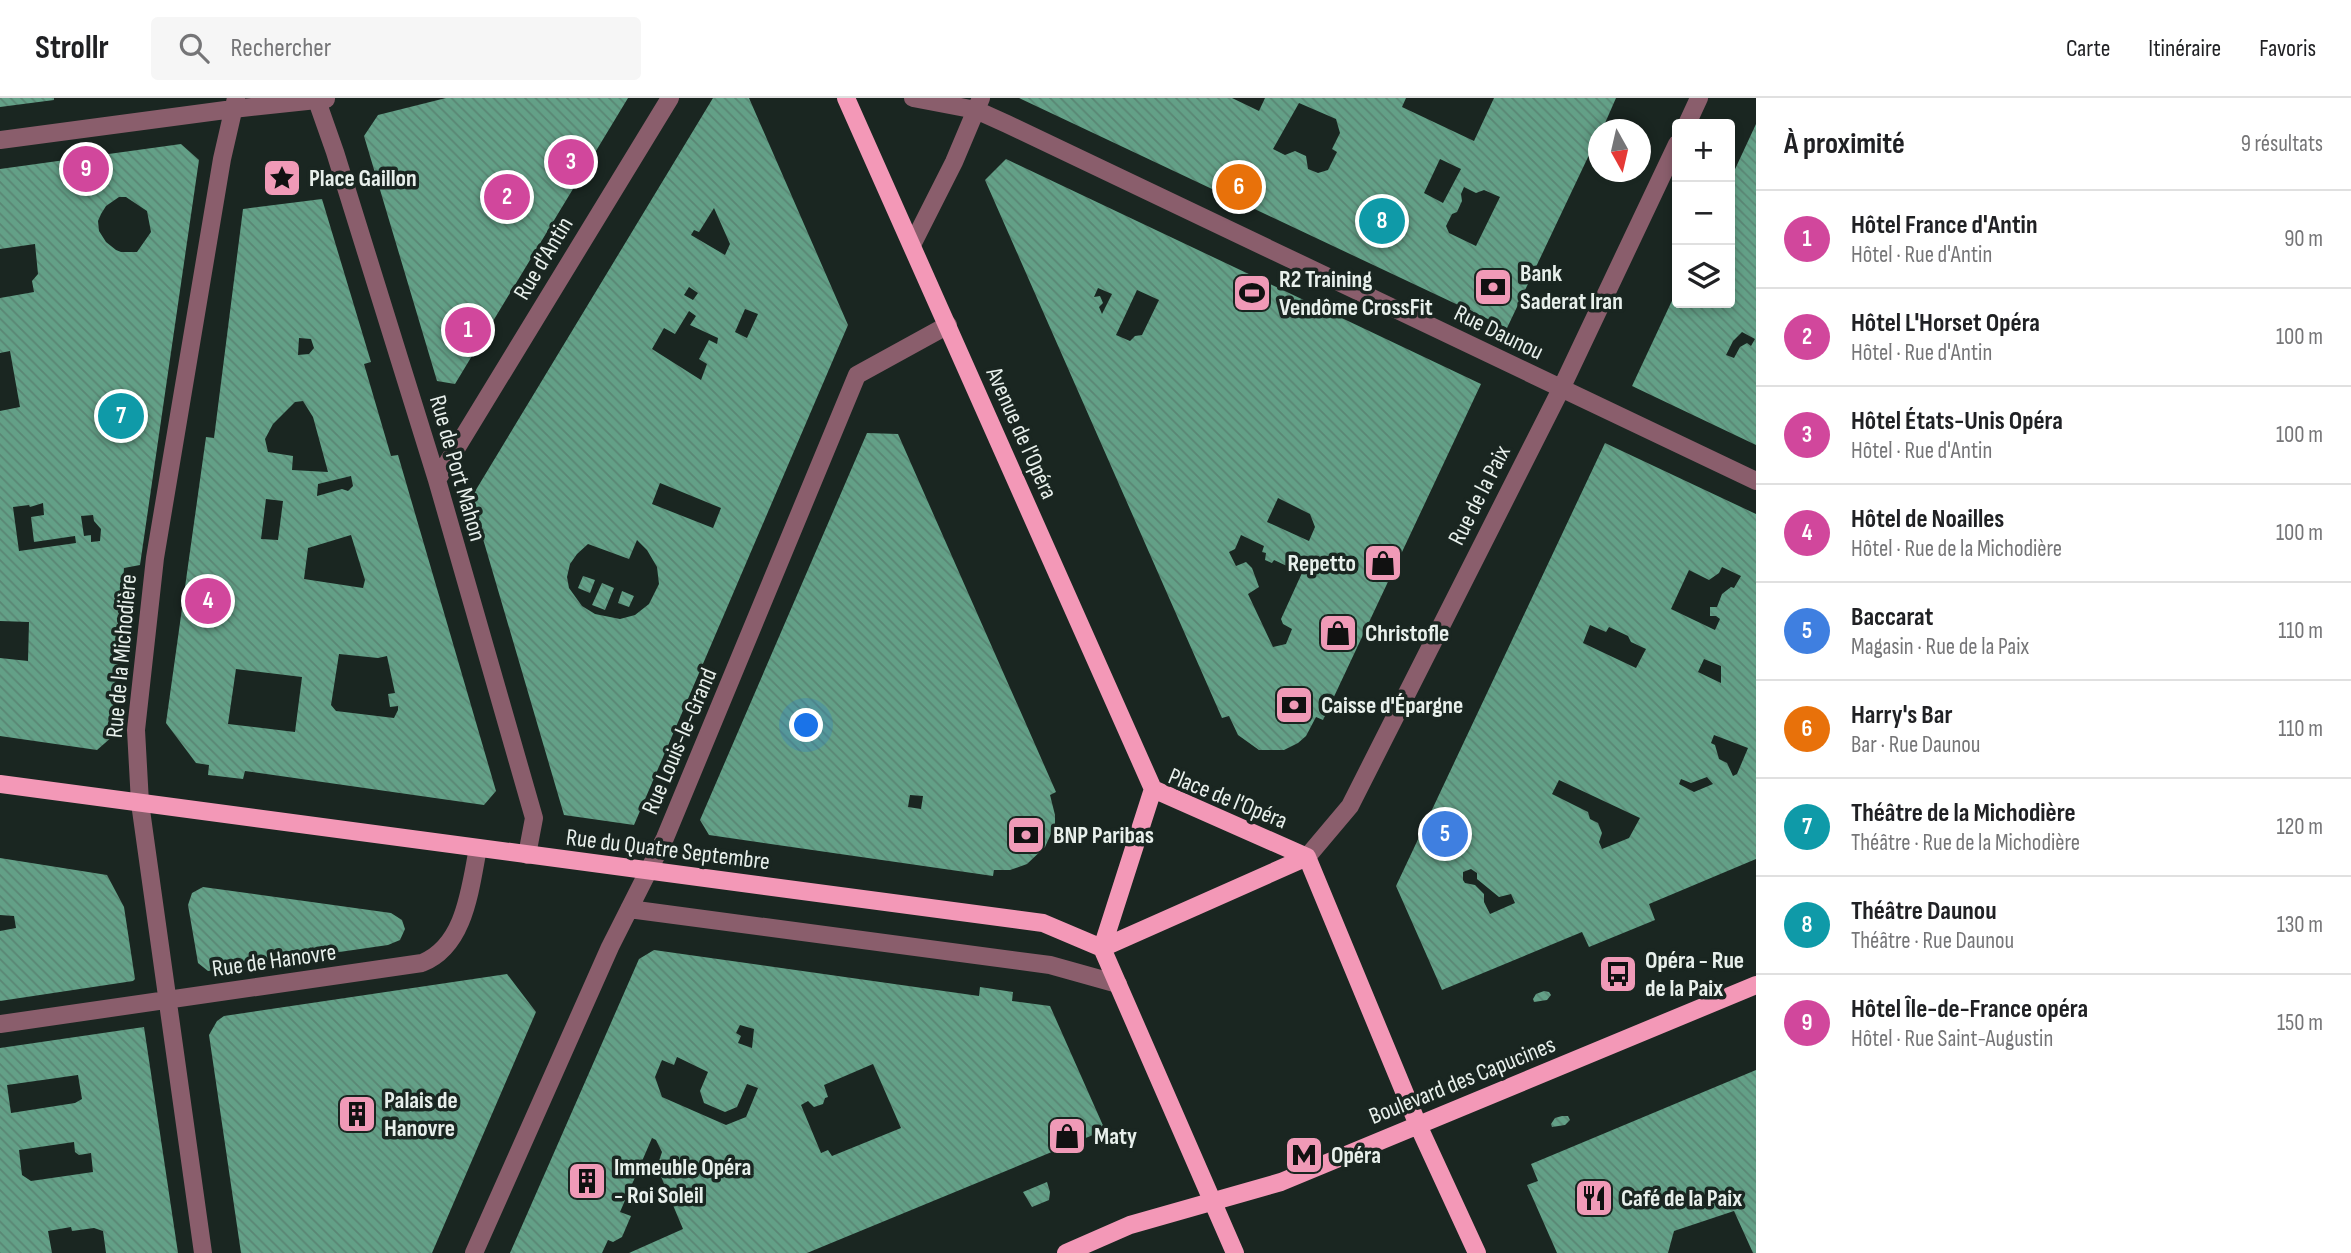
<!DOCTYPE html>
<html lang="fr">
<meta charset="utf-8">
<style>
body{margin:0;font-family:"Sofia Sans Condensed",sans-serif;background:#f6f6f6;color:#202124}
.controls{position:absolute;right:21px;top:21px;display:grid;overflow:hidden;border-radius:7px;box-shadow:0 4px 10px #0003}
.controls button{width:63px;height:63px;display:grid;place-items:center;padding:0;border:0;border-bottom:2px solid #e0e0e0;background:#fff;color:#202124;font:35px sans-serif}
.compass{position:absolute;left:1588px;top:21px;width:63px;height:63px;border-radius:50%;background:#fff;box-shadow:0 4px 10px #0003;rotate:172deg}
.you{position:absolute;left:807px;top:628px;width:24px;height:24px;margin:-18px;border:5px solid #fff;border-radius:50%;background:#1a73e8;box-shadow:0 0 0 10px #1a73e833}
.badge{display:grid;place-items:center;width:46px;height:46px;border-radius:50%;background:#7e5766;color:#fff;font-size:23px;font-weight:700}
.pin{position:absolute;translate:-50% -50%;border:4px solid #fff;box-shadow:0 2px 7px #0006}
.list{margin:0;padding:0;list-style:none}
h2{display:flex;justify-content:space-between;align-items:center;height:91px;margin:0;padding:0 28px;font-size:30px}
h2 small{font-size:23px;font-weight:400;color:#757577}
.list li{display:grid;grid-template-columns:46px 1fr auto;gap:21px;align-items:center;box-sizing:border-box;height:98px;padding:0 28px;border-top:2px solid #e0e0e0}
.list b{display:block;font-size:26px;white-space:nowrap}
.list p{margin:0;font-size:23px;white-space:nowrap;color:#757577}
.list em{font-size:23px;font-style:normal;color:#757577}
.icon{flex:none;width:38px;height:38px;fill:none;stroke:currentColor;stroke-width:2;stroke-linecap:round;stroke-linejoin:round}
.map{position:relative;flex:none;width:1756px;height:1155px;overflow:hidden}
header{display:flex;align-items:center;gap:42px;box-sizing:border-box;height:98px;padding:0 35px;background:#fff;border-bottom:2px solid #e0e0e0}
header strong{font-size:33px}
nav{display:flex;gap:38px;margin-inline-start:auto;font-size:24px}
.search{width:490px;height:63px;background:#f6f6f6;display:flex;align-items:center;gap:18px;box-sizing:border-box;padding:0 24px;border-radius:7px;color:#757577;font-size:26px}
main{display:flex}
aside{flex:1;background:#fff}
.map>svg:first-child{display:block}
.building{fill:url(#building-back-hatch);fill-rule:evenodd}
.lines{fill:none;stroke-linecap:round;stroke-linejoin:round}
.minor{stroke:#8a5e6c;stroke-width:18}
.major{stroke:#f398b7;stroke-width:18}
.labels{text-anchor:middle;stroke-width:7;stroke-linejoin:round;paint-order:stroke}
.poi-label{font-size:24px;font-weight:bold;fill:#e8f0ec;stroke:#1a2621;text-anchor:start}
.street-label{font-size:24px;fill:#e8f0ec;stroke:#1a2621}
</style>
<header>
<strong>Strollr</strong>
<div class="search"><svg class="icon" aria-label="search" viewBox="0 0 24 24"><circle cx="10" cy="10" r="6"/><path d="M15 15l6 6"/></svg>Rechercher</div>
<nav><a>Carte</a><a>Itinéraire</a><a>Favoris</a></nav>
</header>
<main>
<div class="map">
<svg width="1756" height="1155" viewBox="0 0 1756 1155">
<defs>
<pattern id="building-back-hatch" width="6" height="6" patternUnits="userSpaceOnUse" patternTransform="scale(1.75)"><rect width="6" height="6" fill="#63a087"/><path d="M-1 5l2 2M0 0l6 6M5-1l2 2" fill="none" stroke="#5a8674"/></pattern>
</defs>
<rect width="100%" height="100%" fill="#1a2621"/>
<!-- building -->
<path class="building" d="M0 0H54V2L0 9Z
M446 0H628L455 286 437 283 364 38 378 17Z
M713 0H749L848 227 634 727 564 717 471 400ZM714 110 730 146 725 157 691 137 694 132 699 134ZM689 189 698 195 693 202 684 197ZM745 211 758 216 747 240 735 234ZM689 213 696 218 690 227 718 240 717 246 709 242 699 261 707 266 701 282 652 251 664 230 675 236ZM660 385 721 410 713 430 652 406ZM637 442 647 452 657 469 659 486 649 506 635 517 620 521 595 516 582 508 569 490 567 479 570 466 577 456 588 446 629 461Z
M1019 0H1232L1259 13 1265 0H1406L1402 9 1474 43 1494 0H1616L1602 32H1598V38L1507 230ZM1299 5 1336 21 1340 35 1332 51 1337 54 1328 72 1318 75 1308 71 1306 58 1295 53 1285 57 1273 51ZM1440 61 1461 71 1443 105 1424 95ZM1464 89 1476 95 1484 92 1500 99 1476 148 1449 135 1446 128 1452 116 1457 114 1462 103 1461 96Z
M1756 26V347L1632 288 1677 192V205H1730V82ZM1742 234 1755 241 1751 248 1747 245 1740 249 1734 260 1726 257 1733 243Z
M181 46 199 62 140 467 124 470 113 638 97 652 0 638V560L28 563 29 524 0 523V313L20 309 10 253 0 255V200L34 194 32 183 38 176 35 146 0 151V71ZM119 99H126L147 113 151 134 137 154H121L116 152 106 144 99 133 98 123 101 116 106 108ZM43 405 44 417 31 419 34 444 75 438 76 445 19 453 13 409 29 407 30 409ZM93 417 94 423 101 431 100 443 91 444V437L84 438 81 418Z
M1006 61 1481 286 1323 622 1316 619 1306 638 1298 645 1284 652H1259L1238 637 1229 618 1222 620 985 82ZM1098 190 1112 196 1102 216 1099 209 1103 205 1100 198 1094 199ZM1137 192 1159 202 1142 237 1135 238 1130 243 1116 237ZM1278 400 1310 416 1315 429 1309 443 1267 424ZM1241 437 1264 448 1262 454 1266 455 1265 462 1272 465 1274 462 1302 475 1281 521 1283 526 1292 531 1286 546 1273 549 1248 496 1259 489 1252 470 1246 464 1236 468 1229 454 1235 451Z
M322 101 371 264 364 266 391 358 398 357 496 693 484 707 245 673 243 681 208 677 209 667 196 665 166 625 206 339 214 340 243 111ZM299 240 311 241 314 250 309 256 298 257ZM303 303 313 319 328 374 292 372 293 358 268 354 265 341 273 326 295 304ZM351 378 353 388 348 393 342 391 317 398 318 386ZM266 401 283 403 278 442 261 441ZM351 437 365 482 363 490 304 481 308 450ZM339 556 378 560 387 558 395 595 388 596 390 609 398 608V612L394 620 336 613 331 607ZM236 571 302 579 295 634 228 626Z
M867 335 898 336 1056 694 1050 697 1055 717V727L1045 749 1027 766 1010 772H994L993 778 709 737 700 722ZM910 697 923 698 921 711 908 709Z
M1605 345 1756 416V761L1649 806 1655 822 1589 849 1582 834 1442 892 1396 788ZM1722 469 1741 478 1734 490 1731 489 1722 496 1717 509H1710V518H1716L1720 521 1715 532 1671 511 1689 472 1709 482 1719 475ZM1590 527 1606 534 1609 529 1628 538 1631 544 1646 551 1636 570 1583 545ZM1704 561 1721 568V585L1698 574ZM1714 637 1748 650 1737 676 1733 678 1727 665 1719 661 1715 647 1711 645ZM1707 679 1713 686 1694 694 1679 686 1681 681 1691 685ZM1559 682 1640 720 1629 740 1602 751 1599 744 1602 735 1598 725 1590 721 1588 714 1552 696ZM1471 771 1477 775V781L1499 799 1511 796 1515 805 1490 816 1484 804V796L1475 787 1465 785 1463 782V774Z
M583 478 595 482 590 495 578 490Z
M602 485 614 490 605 512 592 507Z
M622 493 634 498 629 509 618 505Z
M0 760 107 777 124 809 135 881 133 883 0 903V833L16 830 14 818 0 817Z
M203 789 391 815 402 822 405 831 400 842 388 847 208 873 198 865 188 807 192 795Z
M654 852 979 898 980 889 1013 894 1012 903 1050 908 1105 1032 807 1155H629L683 1131 657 1069 662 1054 656 1042 652 1040 620 1114 631 1118 622 1139 613 1144 608 1142 602 1155H510L639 861ZM740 927 754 931 752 950 738 945 741 938 736 935ZM677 959 708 974 700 993 704 1005 725 1014 737 1009 747 986 758 990 746 1019 726 1027 662 999 655 979 662 962 674 967ZM873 966 901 1030 832 1058 828 1052 821 1055 801 1007 808 1003 814 1009 823 1006 825 1000 828 999 824 987Z
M507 876 536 914 432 1155H241L209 937 217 923 224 918Z
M1544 893 1549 894 1551 897 1547 902 1534 904 1533 901 1536 896Z
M144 929 178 1155H106L103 1133 94 1130 72 1133 71 1129 48 1133 52 1155H0V950ZM78 977 82 1001 75 1005 11 1015 7 987ZM74 1044 75 1054 79 1057 91 1055 93 1074 31 1083 22 1077 19 1052Z
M1756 972V1155H1753L1734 1113 1674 1133 1668 1155H1557L1527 1087 1538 1083 1531 1066Z
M1562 1018H1568L1570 1022 1565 1027 1552 1029 1551 1026 1555 1020Z
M1047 1084 1050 1094 1049 1102 1032 1109 1023 1094Z"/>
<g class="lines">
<!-- minor -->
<path class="minor" d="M316 0 335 54 437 382 534 720 527 757
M913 0 976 12 1007 26 1756 383
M1687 26 1699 0
M0 42 233 11 326 1
M912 147 954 64 981 0
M437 382 670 0
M1307 759 1350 708 1561 291 1677 46
M629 811 1050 867 1118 886
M0 926 422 865C465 848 470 791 478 750
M203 1155 140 705 136 632 155 460 222 61 236 0
M474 1155 610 849 665 740 857 277 948 227"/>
<!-- major -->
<path class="major" d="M846 0 1153 691
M0 686 1043 825 1102 850 1307 759
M1153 691 1307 759 1418 1027 1477 1155
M1153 691 1102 850 1235 1155
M1066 1155 1130 1127 1281 1084 1756 887"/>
</g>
<!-- icons -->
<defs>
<symbol id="sight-square" viewBox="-11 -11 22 22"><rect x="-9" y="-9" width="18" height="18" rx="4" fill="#f09ab7" stroke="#1a2621"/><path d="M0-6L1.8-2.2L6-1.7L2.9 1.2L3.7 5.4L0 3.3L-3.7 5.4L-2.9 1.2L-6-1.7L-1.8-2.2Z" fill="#111"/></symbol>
<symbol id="bank-square" viewBox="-11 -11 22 22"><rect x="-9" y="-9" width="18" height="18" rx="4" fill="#f09ab7" stroke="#1a2621"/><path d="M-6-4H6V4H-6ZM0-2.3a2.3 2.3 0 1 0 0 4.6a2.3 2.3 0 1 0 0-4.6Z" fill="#111"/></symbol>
<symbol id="stadium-square" viewBox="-11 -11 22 22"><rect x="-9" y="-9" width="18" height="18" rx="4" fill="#f09ab7" stroke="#1a2621"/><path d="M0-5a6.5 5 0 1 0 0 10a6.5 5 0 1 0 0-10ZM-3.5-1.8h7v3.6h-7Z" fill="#111"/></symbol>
<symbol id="shop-square" viewBox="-11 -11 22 22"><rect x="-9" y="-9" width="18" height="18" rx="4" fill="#f09ab7" stroke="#1a2621"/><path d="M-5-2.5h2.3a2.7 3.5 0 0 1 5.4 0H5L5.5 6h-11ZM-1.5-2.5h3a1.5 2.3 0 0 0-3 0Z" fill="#111"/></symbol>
<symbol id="bus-square" viewBox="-11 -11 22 22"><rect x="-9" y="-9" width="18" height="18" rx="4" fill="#f09ab7" stroke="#1a2621"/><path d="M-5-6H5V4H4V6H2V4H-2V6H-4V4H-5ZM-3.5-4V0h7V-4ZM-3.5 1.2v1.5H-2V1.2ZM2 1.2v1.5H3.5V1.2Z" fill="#111"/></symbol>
<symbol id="building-square" viewBox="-11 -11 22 22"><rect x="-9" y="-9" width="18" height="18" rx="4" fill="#f09ab7" stroke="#1a2621"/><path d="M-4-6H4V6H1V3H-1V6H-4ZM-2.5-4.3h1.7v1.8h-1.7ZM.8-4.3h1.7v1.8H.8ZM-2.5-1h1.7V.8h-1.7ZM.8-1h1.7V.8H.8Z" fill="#111"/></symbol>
<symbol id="metro-square" viewBox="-11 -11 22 22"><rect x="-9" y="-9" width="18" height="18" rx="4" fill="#f09ab7" stroke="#1a2621"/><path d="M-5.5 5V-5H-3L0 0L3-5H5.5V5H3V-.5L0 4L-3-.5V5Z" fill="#111"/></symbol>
<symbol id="restaurant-square" viewBox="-11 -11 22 22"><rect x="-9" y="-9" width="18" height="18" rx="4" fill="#f09ab7" stroke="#1a2621"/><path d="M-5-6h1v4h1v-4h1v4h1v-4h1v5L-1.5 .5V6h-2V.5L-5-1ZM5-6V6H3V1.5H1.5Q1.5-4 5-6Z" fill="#111"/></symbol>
</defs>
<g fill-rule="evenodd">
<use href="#sight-square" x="260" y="58" width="44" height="44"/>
<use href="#bank-square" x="1471" y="167" width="44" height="44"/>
<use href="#stadium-square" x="1230" y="173" width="44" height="44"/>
<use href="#shop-square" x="1361" y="443" width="44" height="44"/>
<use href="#shop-square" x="1316" y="513" width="44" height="44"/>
<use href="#bank-square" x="1272" y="585" width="44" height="44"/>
<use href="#bank-square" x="1004" y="715" width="44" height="44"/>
<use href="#bus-square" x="1596" y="854" width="44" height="44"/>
<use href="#building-square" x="335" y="994" width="44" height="44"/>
<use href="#shop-square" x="1045" y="1016" width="44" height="44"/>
<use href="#metro-square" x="1282" y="1035" width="44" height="44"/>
<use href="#building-square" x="565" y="1061" width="44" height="44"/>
<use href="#restaurant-square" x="1572" y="1078" width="44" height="44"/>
</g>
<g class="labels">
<!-- poi labels -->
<g class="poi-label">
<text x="309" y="88">Place Gaillon</text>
<text x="1520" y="183">Bank<tspan x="1520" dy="28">Saderat Iran</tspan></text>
<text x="1279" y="189">R2 Training<tspan x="1279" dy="28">Vendôme CrossFit</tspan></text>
<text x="1356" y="473" text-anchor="end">Repetto</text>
<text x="1365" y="543">Christofle</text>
<text x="1321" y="615">Caisse d'Épargne</text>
<text x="1053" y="745">BNP Paribas</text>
<text x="1645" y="870">Opéra - Rue<tspan x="1645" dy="28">de la Paix</tspan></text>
<text x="384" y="1010">Palais de<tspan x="384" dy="28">Hanovre</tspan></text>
<text x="1094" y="1046">Maty</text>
<text x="1331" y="1065">Opéra</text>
<text x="614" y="1077">Immeuble Opéra<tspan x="614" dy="28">- Roi Soleil</tspan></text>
<text x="1621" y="1108">Café de la Paix</text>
</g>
<!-- street labels -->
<g class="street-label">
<text transform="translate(543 160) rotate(-59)" y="8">Rue d'Antin</text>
<text transform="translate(1499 234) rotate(26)" y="8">Rue Daunou</text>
<text transform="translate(1022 335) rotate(66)" y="8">Avenue de l'Opéra</text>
<text transform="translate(458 370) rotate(74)" y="8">Rue de Port Mahon</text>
<text transform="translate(1479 397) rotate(-63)" y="8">Rue de la Paix</text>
<text transform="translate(121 558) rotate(-85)" y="8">Rue de la Michodière</text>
<text transform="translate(679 643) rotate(-67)" y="8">Rue Louis-le-Grand</text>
<text transform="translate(1228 700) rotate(22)" y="8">Place de l'Opéra</text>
<text transform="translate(668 751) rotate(7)" y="8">Rue du Quatre Septembre</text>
<text transform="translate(274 862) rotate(-8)" y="8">Rue de Hanovre</text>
<text transform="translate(1462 982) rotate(-22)" y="8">Boulevard des Capucines</text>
</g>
</g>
</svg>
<div class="controls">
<button>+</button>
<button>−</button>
<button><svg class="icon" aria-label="layers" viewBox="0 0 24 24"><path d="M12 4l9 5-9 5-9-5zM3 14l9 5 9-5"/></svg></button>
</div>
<svg class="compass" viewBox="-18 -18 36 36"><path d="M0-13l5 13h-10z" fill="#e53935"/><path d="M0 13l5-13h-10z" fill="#757577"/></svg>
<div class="you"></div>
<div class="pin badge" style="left:468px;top:232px;background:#d1479c">1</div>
<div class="pin badge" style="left:507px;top:99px;background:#d1479c">2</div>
<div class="pin badge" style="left:571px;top:64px;background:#d1479c">3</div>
<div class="pin badge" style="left:208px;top:503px;background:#d1479c">4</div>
<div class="pin badge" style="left:1445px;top:736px;background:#3f7fe0">5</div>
<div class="pin badge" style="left:1239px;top:89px;background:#e8710a">6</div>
<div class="pin badge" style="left:121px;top:318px;background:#0f9aa8">7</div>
<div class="pin badge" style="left:1382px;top:123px;background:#0f9aa8">8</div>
<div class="pin badge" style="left:86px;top:71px;background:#d1479c">9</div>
</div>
<aside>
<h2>À proximité<small>9 résultats</small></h2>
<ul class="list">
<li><span class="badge" style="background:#d1479c">1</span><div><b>Hôtel France d'Antin</b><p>Hôtel · Rue d'Antin</p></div><em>90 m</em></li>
<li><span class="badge" style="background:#d1479c">2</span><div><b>Hôtel L'Horset Opéra</b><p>Hôtel · Rue d'Antin</p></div><em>100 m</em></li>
<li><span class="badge" style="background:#d1479c">3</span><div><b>Hôtel États-Unis Opéra</b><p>Hôtel · Rue d'Antin</p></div><em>100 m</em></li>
<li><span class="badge" style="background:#d1479c">4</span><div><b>Hôtel de Noailles</b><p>Hôtel · Rue de la Michodière</p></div><em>100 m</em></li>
<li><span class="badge" style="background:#3f7fe0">5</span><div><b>Baccarat</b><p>Magasin · Rue de la Paix</p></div><em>110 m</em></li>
<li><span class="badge" style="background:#e8710a">6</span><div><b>Harry's Bar</b><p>Bar · Rue Daunou</p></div><em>110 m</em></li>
<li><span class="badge" style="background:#0f9aa8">7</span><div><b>Théâtre de la Michodière</b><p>Théâtre · Rue de la Michodière</p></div><em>120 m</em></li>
<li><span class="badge" style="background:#0f9aa8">8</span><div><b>Théâtre Daunou</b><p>Théâtre · Rue Daunou</p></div><em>130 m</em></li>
<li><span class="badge" style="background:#d1479c">9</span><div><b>Hôtel Île-de-France opéra</b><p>Hôtel · Rue Saint-Augustin</p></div><em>150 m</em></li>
</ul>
</aside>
</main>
